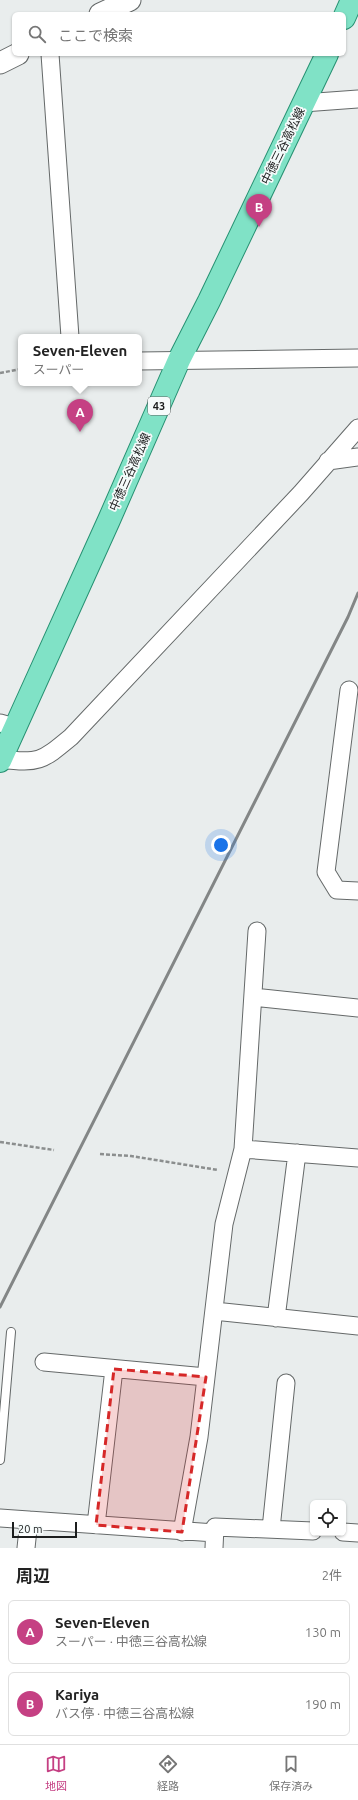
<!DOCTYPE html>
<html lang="ja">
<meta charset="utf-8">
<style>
body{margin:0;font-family:Ubuntu,"Noto Sans JP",sans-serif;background:#f6f6f6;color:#222}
.controls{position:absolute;right:12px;bottom:12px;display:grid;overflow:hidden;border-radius:6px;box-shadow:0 1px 3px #0004}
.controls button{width:36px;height:36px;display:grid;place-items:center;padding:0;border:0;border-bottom:1px solid #e0e0e0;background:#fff;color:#222;font:20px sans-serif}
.scale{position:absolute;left:12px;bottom:10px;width:65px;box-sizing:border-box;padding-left:4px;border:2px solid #1c1e1e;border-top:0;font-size:11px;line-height:14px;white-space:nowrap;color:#1c1e1e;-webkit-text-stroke:3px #f6fbfb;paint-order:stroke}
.you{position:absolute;left:221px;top:845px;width:14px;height:14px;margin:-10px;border:3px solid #fff;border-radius:50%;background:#1a73e8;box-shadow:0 0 0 6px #1a73e833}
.badge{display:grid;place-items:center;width:26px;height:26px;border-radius:50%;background:#c54083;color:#fff;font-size:13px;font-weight:700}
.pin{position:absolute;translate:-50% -33px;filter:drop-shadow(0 1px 2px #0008)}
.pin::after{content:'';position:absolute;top:21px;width:14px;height:12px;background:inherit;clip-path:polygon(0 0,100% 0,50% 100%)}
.popup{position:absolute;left:18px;top:334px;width:124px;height:52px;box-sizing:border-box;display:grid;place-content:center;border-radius:6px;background:#fff;filter:drop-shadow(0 1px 3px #0005);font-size:13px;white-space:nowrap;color:#767676}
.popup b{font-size:15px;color:#222}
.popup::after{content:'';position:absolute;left:50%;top:100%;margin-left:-8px;border:8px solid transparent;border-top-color:#fff}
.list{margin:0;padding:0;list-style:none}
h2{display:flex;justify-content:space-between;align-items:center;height:52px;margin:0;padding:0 16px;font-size:17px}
h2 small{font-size:13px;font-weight:400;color:#767676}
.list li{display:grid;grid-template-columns:26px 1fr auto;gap:12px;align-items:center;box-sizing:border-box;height:64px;margin:0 8px 8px;padding:0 8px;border:1px solid #e0e0e0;border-radius:6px}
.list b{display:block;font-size:15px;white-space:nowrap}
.list p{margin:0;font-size:13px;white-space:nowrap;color:#767676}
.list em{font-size:13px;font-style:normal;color:#767676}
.icon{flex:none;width:22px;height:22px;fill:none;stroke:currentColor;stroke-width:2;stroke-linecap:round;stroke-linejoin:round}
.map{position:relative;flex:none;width:358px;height:1548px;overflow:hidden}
.search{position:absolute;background:#fff;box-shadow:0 1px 3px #0004;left:12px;right:12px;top:12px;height:44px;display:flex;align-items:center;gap:10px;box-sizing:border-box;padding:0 14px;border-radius:6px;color:#767676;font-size:15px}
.sheet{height:196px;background:#fff}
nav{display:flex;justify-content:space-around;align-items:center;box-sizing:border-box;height:56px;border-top:1px solid #e0e0e0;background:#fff;font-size:11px;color:#767676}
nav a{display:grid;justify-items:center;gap:2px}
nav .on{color:#c54083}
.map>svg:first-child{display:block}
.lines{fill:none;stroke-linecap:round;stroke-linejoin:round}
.service-casing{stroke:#656969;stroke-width:10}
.minor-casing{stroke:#656969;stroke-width:19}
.tertiary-casing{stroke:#656969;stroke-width:23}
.primary-casing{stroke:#269172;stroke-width:24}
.path{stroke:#8b8e8e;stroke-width:2.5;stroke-dasharray:4 2;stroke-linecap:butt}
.service{stroke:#fff;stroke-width:8}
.minor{stroke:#fff;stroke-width:17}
.tertiary{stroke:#fff;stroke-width:21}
.primary{stroke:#80e2c6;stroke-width:22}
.rail{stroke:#838686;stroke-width:3}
.marked{fill:#d62828;fill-opacity:0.2;stroke:#d62828;stroke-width:3;stroke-dasharray:8 5;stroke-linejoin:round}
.labels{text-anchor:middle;stroke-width:3.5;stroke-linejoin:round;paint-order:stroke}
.shield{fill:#f6fbfb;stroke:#5d6060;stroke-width:1}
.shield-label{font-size:11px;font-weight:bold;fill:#1c1e1e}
.street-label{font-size:12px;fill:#1c1e1e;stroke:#f6fbfb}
</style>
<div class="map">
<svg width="358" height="1548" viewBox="0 0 358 1548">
<rect width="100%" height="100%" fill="#e9eded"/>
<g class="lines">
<defs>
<path id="service" d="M0 1460 11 1332"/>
<path id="minor" d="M50 54 70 337
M303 103 358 99
M139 361 358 358
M328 461 358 457
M349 690 326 872 337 890 358 891
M0 723 14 727
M1 759C39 764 42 761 71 737L301 493 358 428
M253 997 358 1008
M243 1149 358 1158
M214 1311 358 1326
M276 1318 297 1153
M44 1362 206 1377
M0 1518 215 1533
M96 1525 114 1369
M271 1529 286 1383
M182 1532 199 1437 224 1224 243 1149 257 931
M343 1532 358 1533
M26 1548 29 1520
M214 1548 215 1527 313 1531"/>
<path id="tertiary" d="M100 14 130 0
M0 63 18 54"/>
<path id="primary" d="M344 18 352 0
M0 761 109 520 179 360 209 301 327 54"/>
</defs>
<!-- service casing -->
<use href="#service" class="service-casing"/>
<!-- minor casing -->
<use href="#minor" class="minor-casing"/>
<!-- tertiary casing -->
<use href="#tertiary" class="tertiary-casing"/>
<!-- primary casing -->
<use href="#primary" class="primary-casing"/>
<!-- path -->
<path class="path" d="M0 373 21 369
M0 1142 54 1150
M100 1154 131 1156 218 1170"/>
<!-- service -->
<use href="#service" class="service"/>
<!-- minor -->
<use href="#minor" class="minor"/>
<!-- tertiary -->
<use href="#tertiary" class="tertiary"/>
<!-- primary -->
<use href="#primary" class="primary"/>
<!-- rail -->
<path class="rail" d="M0 1307 348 617 358 593"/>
</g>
<!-- marked area -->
<path class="marked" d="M114 1369 206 1377 182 1532 96 1525Z"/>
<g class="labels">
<!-- shield labels -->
<rect class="shield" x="148" y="397" width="22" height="18" rx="3"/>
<g class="shield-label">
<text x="159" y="410">43</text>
</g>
<!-- street labels -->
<g class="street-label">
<text transform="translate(283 146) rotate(-64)" y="4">中徳三谷高松線</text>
<text transform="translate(130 472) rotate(-66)" y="4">中徳三谷高松線</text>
</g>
</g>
</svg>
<div class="controls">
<button><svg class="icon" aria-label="locate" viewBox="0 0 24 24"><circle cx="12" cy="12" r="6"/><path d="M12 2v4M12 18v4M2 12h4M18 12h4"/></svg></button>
</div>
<div class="scale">20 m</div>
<div class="you"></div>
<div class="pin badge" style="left:80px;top:432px">A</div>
<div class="popup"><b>Seven-Eleven</b>スーパー</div>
<div class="pin badge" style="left:259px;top:227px">B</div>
<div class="search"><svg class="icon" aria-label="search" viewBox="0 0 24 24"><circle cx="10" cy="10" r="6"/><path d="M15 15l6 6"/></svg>ここで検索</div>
</div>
<section class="sheet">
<h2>周辺<small>2件</small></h2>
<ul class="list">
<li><span class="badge">A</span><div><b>Seven-Eleven</b><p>スーパー · 中徳三谷高松線</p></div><em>130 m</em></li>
<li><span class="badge">B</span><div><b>Kariya</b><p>バス停 · 中徳三谷高松線</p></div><em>190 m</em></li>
</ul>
</section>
<nav>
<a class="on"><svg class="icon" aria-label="map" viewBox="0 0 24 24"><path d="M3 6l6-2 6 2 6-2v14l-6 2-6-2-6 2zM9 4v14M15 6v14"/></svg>地図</a>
<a><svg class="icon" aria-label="directions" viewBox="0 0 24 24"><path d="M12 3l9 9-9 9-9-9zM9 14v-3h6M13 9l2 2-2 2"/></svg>経路</a>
<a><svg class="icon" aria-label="saved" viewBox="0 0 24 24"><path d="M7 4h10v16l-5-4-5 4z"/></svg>保存済み</a>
</nav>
